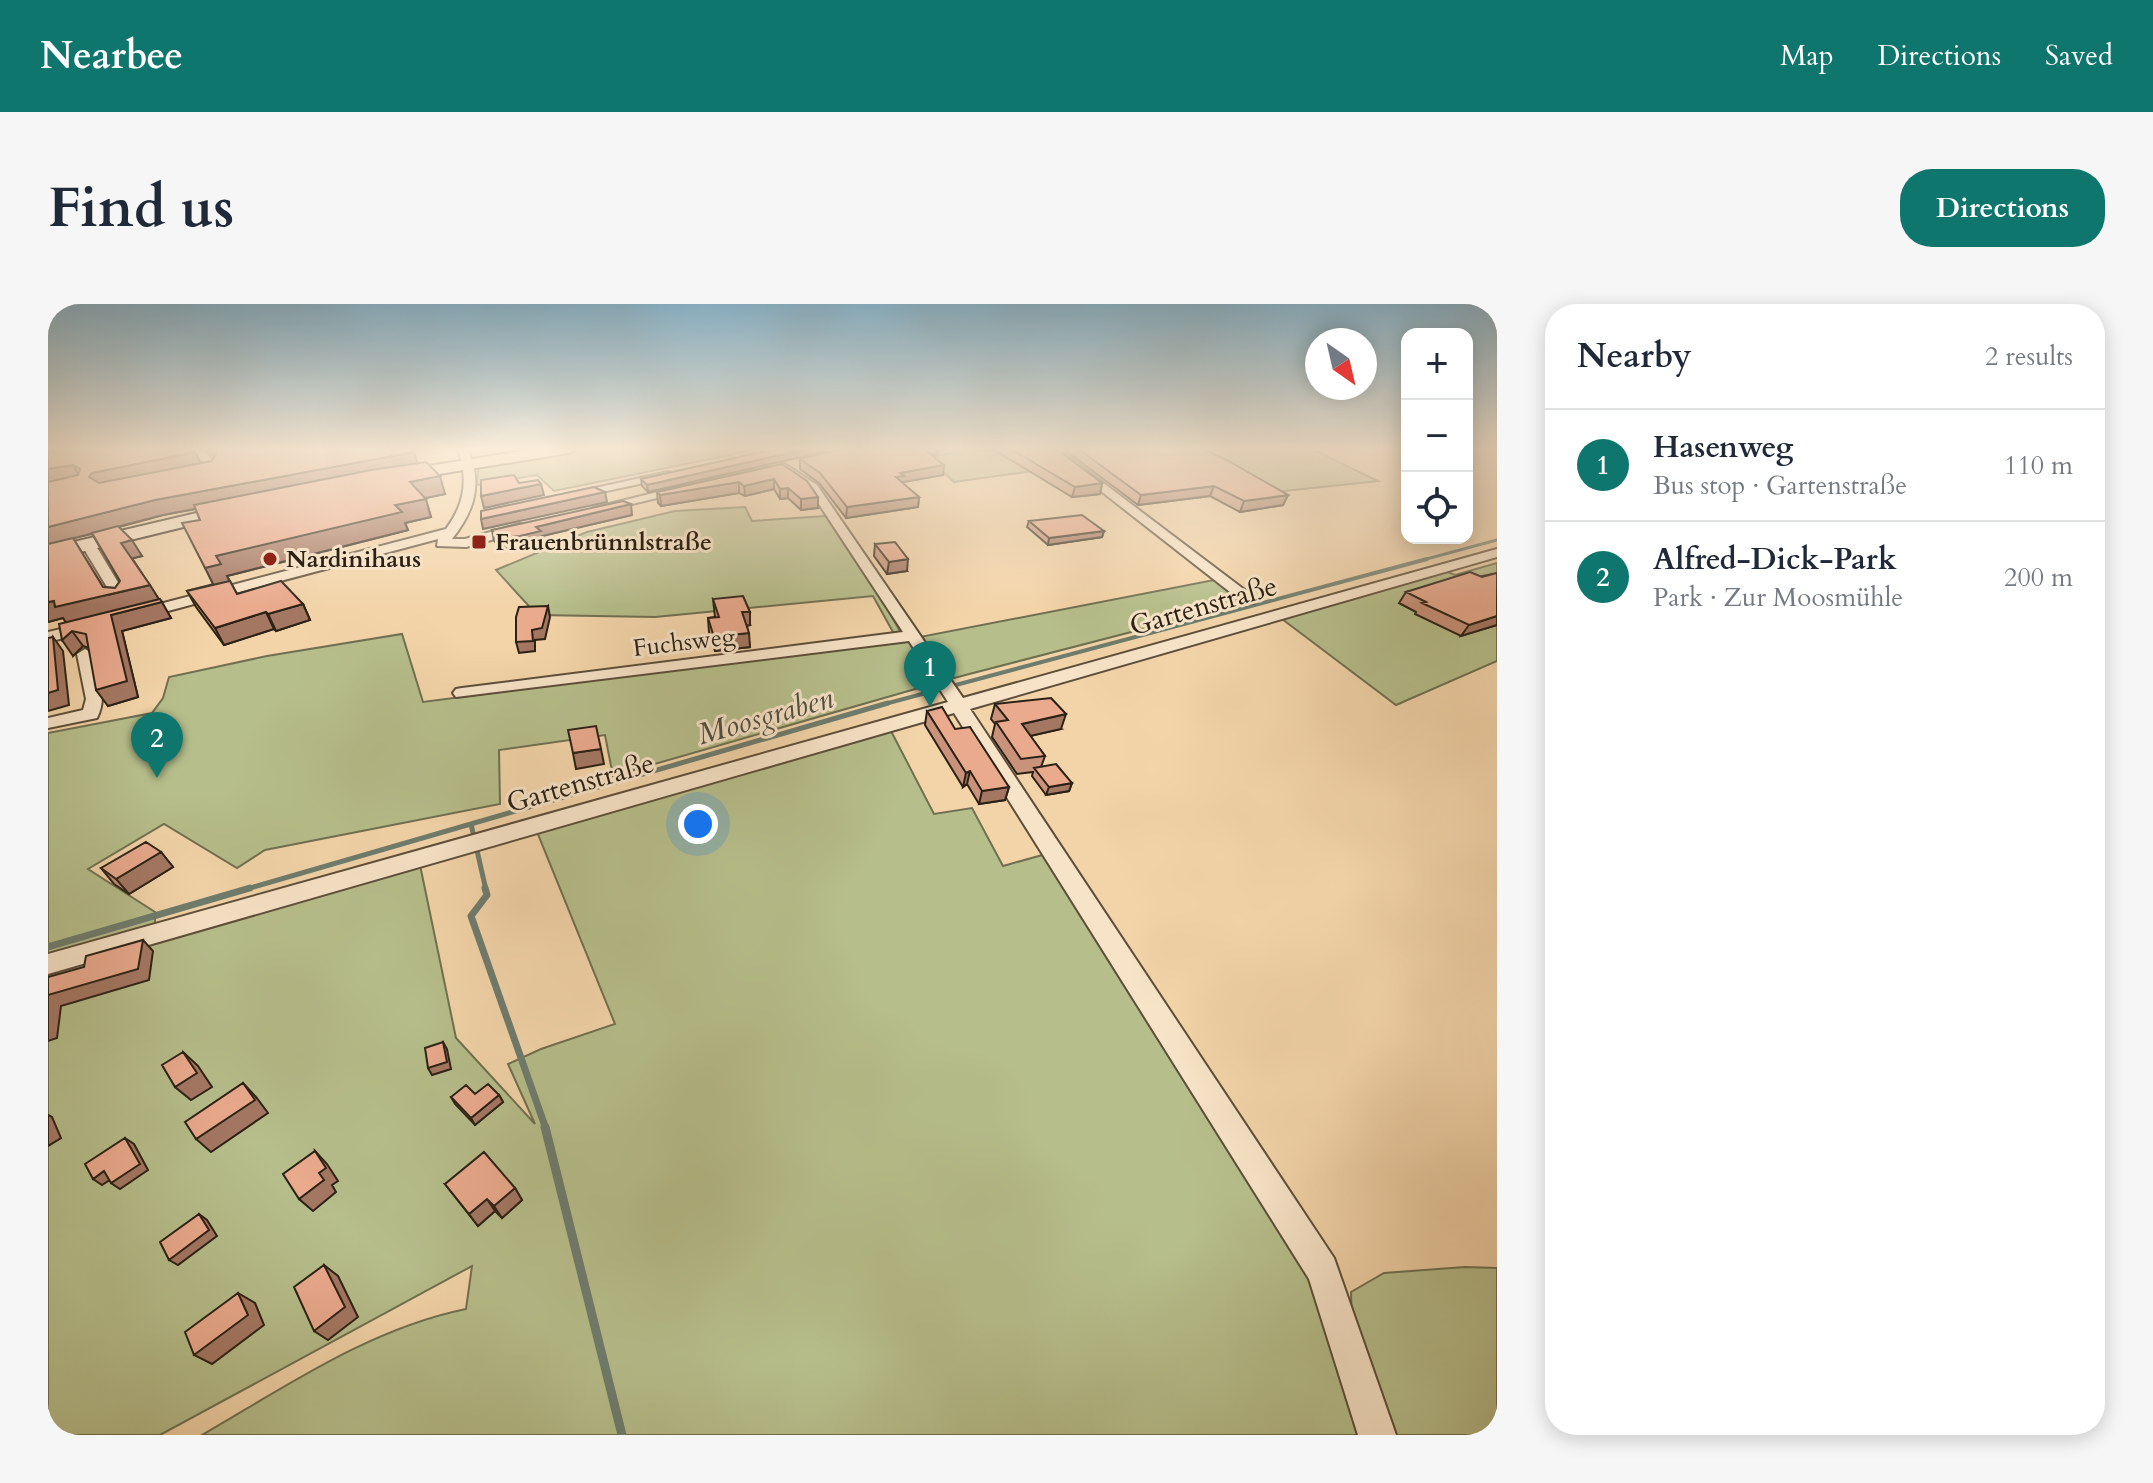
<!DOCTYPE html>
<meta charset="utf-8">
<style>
body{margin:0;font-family:Cardo,serif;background:#f6f6f7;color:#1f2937}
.controls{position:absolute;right:24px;top:24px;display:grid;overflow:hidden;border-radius:16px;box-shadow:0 4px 20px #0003}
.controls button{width:72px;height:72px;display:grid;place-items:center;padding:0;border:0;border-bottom:2px solid #e0e1e3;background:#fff;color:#1f2937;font:40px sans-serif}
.compass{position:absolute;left:1257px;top:24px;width:72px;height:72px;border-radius:50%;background:#fff;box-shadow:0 4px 20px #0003;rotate:146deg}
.you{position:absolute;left:650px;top:520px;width:28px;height:28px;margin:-20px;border:6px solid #fff;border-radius:50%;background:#1a73e8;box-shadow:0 0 0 12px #1a73e833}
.badge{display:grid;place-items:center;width:52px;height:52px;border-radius:50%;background:#0f766e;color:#fff;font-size:26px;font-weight:700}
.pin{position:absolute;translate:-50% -66px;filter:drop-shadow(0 2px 4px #0008)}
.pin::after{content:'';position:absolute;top:42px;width:28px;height:24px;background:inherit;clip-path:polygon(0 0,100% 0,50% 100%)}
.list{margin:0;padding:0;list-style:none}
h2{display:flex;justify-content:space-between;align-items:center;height:104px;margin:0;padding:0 32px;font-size:34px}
h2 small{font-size:26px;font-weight:400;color:#747a83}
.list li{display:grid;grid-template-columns:52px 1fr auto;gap:24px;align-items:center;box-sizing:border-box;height:112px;padding:0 32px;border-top:2px solid #e0e1e3}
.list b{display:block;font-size:30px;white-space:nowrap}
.list p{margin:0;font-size:26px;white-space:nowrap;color:#747a83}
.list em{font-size:26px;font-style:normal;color:#747a83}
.icon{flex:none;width:44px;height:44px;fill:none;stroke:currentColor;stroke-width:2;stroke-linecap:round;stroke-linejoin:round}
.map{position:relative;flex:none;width:1449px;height:1131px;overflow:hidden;border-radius:32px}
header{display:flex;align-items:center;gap:48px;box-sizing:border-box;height:112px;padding:0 40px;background:#0f766e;color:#fff}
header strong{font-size:38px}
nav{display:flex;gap:44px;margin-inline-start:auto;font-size:28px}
.intro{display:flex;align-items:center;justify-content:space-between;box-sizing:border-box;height:192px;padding:0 48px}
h1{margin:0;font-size:56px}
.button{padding:20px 36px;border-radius:32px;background:#0f766e;color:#fff;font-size:28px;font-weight:700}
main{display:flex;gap:48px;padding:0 48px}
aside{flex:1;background:#fff;border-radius:32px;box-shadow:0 4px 20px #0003}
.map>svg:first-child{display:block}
.green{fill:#b6be8b;stroke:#707050;stroke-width:2}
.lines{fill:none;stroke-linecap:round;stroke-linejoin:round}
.stream-far4{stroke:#6e7c6d;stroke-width:3}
.stream-far3{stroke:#6e7c6d;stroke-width:4}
.stream-far2{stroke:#6e7c6d;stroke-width:5}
.stream-far1{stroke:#6e7c6d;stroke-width:7}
.stream{stroke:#6e7c6d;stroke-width:9}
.street-casing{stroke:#5d4e39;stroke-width:4}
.secondary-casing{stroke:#2b2114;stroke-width:4}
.street{fill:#f7e3c7;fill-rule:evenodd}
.secondary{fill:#f7e3c7;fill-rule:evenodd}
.wall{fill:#c9927a;stroke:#2b2114;stroke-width:2;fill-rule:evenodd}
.shaded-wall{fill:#a47763;stroke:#2b2114;stroke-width:2}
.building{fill:#eaaa8e;stroke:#2b2114;stroke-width:2}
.poi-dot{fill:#8f2418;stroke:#f7e3c7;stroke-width:3}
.labels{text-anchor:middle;stroke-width:6;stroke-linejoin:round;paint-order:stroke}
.far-poi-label{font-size:24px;font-weight:bold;fill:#2b2114;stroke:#f7e3c7;text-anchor:start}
.far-street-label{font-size:24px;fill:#2b2114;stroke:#f7e3c7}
.street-label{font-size:28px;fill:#2b2114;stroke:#f7e3c7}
.water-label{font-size:30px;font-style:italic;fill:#4d4e40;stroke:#f7e3c7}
</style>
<header>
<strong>Nearbee</strong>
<nav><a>Map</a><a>Directions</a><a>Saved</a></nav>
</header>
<div class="intro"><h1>Find us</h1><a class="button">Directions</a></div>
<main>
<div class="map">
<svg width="1449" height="1131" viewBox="0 0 1449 1131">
<rect width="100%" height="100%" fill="#f3d4a9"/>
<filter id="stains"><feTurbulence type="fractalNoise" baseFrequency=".0025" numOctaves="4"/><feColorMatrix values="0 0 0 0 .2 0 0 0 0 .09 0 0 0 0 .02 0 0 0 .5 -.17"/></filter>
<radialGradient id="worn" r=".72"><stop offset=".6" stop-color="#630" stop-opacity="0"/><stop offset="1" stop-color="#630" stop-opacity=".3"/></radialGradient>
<!-- green -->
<path class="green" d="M533 144H716L506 187 489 171 428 181 431 162Z
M945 144 985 167 906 178 879 153Z
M1147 144H1262L1330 177 1226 188Z
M697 203 704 217 778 212 824 278 857 336 1171 275 1199 298 902 375 565 472 557 431 451 446 452 500 217 546 189 564 116 520 40 565 107 608V621L0 651V429L104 409 115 394 121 373 219 352 354 330 375 398 850 337 825 292 607 313 489 311 448 266 539 228 627 207Z
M1449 259V357L1348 401 1234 315 1397 267 1407 271Z
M843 427 886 510 924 504 955 562 998 550 1248 943 1268 990 1314 1131H154C239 1082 321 1025 418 1005L424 962 112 1131H0V668L372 561 408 734 487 820 460 760 493 745 567 720 489 528Z
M1417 963 1449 964V1131H1346L1304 1019 1303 988 1336 969Z"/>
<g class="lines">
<!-- stream-far4 -->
<path class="stream-far4" d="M1371 257 1449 236"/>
<!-- stream-far3 -->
<path class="stream-far3" d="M833 401 1379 255"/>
<!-- stream-far2 -->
<path class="stream-far2" d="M423 520 438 586
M195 586 840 399"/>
<!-- stream-far1 -->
<path class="stream-far1" d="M437 584 439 591 423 612 498 825
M0 643 202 584"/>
<!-- stream -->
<path class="stream" d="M497 823 574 1131"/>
<defs>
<path id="street" d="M144 144H154L172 166 170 168 144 171V167L159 164Z
M409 144H419C435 179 427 206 404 235H417L471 220 476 221V227L418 243 389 242 390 235 90 315 82 310 85 307 398 225C417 200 421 173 409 144Z
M998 144H1009L1206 293V299H1196Z
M1263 144H1274L1269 147Z
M733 158 769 181 915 394 1449 245V253L922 405 1286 954 1348 1131H1310L1261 975 906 409 0 670V650L900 398 861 337 408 393 405 389 408 385 414 384 855 328 761 185 729 163V159Z
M620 168 624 169V173L521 195 515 191Z
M638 181 644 184 642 186 551 208 545 204Z
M35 237H45L80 295 78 298H68L33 240Z
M42 318 50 323 47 326 0 338V328Z
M37 345 45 350C50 371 60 393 49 414L0 424V414L35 406 38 395 29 350Z"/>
<path id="secondary" d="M494 144H529L521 149 342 178 334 173 342 168Z
M191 199 197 200 200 204 197 208 0 256V244Z"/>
</defs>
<!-- street casing -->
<use href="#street" class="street-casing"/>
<!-- secondary casing -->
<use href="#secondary" class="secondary-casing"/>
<!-- street -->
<use href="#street" class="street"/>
<!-- secondary -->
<use href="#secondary" class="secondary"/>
</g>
<!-- wall -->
<path class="wall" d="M0 144 147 148 152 159 164 157 166 153 158 144H362L366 148 369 159 397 190 377 194 383 213 357 219 360 226 179 272 189 290 255 300 262 316 228 327 226 325 176 341 148 303 139 287 166 280 152 216 148 205 115 211 71 223 94 252 84 254 123 314 74 327 90 393 60 402 41 344 35 342 25 352 18 318 15 314 0 318ZM44 230 72 277 67 284 55 283 25 234Z
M705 144H779V147L600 188 594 182 593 175 706 150 705 149Z
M798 144H891L890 150 883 151 895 171 855 178V180L871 193 870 203 798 214 771 179 752 165V155Z
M943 144H1007L1054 179 1052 190 1024 193Z
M1014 144H1152L1240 191 1235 201 1192 208 1162 192 1090 201Z
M734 160 770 204 753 206 740 194 732 195 726 185 697 192 691 189 613 202 610 199 609 188Z
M584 211 494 232 495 238 474 243 454 245 446 237 444 226Z
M981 217 1056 227 1054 233 1000 241 979 223Z
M827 240 859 267 839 270 826 252Z
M1449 269V321L1413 332 1367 310 1368 308 1351 299 1358 288Z
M665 295 702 321 699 322 702 343 667 347 661 328 660 314 667 313Z
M947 400 1013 425 982 432 997 452 993 463 1024 479 1021 487 998 491 984 472 985 468 969 470 944 433 947 420 943 415Z
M879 407 907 425 961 483 957 496 931 500 919 480 915 483 877 421Z
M113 548 125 563 81 590 66 580 53 564Z
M427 790 451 791 455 798 427 821 407 800 403 793Z
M397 880 467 884 474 896 454 914 447 907 430 922Z"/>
<!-- shaded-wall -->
<path class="shaded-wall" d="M0 144H51L0 153Z
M763 144H779V147L600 188 599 181Z
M873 144H891L890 150 872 152Z
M147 148 154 162 52 184 41 173 44 169Z
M366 148 370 162 115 211 0 241V223L107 196Z
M25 161 33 175 0 182V165Z
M896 161 895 171 855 178V182L848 173 852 169Z
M392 172 397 190 368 196 362 178Z
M726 175V185L697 192 696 182Z
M691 178V189L613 202 612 191Z
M1054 179 1052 190 1024 193 1027 183Z
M493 180 496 191 436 204 433 192Z
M1166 182 1162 192 1090 201 1093 191Z
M740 184V194L732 195V185Z
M557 188 559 198 435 225 433 215Z
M1240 191 1235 201 1192 208 1196 197Z
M770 193V204L753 206V195Z
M871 193 870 203 798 214 799 203Z
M378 195 383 213 357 219 360 226 179 272 183 280 167 284 157 264 168 252 347 201Z
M583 200 584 211 494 232 495 238 474 243 454 245 451 234 488 223Z
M1056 227 1054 233 1000 241 1001 234Z
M84 236 94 252 82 255 73 239Z
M860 255 859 267 839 270 841 258Z
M102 281 112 297 19 320 15 314 0 318V298L60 291Z
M114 298 123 314 74 327 90 393 60 402 48 386 63 311Z
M255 300 262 316 228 327 220 310Z
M500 302 502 313 497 335 487 336V347L471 349 468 338 484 326Z
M218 308 226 325 176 341 167 324Z
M694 308H702V321L694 322Z
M1449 312V321L1413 332 1421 321Z
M24 327 35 342 25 352 14 336Z
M701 329 702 343 667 347 666 333Z
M5 333 15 347 21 401 0 407V389Z
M1018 410 1013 425 969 435 974 420Z
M553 445 556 460 528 465 525 449Z
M922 467 919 480 915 483 918 469Z
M1024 479 1021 487 998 491 1001 483Z
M961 483 957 496 931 500 934 487Z
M113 548 125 563 81 590 68 575Z
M95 636 105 647 101 676 13 702 9 734 0 737V691Z
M395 738 399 745 403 765 384 771 380 764Z
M135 748 150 762 164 783 143 796 127 783Z
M195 779 208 793 220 809 163 848 148 835Z
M451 791 455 798 427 821 423 814Z
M0 811 4 813 13 834 0 842Z
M77 834 86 840 100 866 72 885 63 879Z
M267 847 279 860 290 877 284 881 288 888 265 907 251 895 271 869Z
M56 867 66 873 54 881 45 875Z
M467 884 474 896 454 914 446 902Z
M439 895 447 907 430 922 421 910Z
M151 910 159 916 169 932 130 961 121 956Z
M276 961 290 972 310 1013 280 1036 266 1027Z
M190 989 207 999 216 1021 164 1060 146 1051Z"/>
<!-- building -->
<path class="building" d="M25 144H144L147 148 44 169 41 173 51 179 164 157 168 150 162 144H362L366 148 107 196 0 223V178L30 171 32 165 25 161 0 165V148Z
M708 144H763L599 181 593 175 714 148Z
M798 144H875L896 161 852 169 856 172 848 173 871 193 799 203 772 169 752 155Z
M961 144H1007L1054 179 1027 183Z
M1029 144H1152L1177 155 1240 191 1196 197 1166 182 1093 191Z
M378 158 392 172 362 178 378 195 347 201 354 208 168 252 173 260 157 264 134 219 152 216 146 201 323 166Z
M734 160 759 177 770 193 753 195 740 184 732 185 726 175 696 182 691 178 612 191 609 188Z
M466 171 471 179 490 176 493 180 433 192V176Z
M546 183 557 188 433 215V207Z
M575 197 583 200 488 223 493 227 472 232 451 234 444 226Z
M1034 211 1056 227 1001 234 981 217Z
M70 222 84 236 73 239 102 281 7 303 6 297 0 298V240L25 234 55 283 67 284 72 277 44 229Z
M847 238 860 255 841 258 827 240Z
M1422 268 1434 273 1449 269V312L1421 321 1374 299 1378 298 1358 288Z
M182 277 189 290 233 277 255 300 220 310 218 308 167 324 139 287Z
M695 292 702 308H694L701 329 666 333 660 314 671 313 665 295Z
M112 295 114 298 63 311 79 377 48 386 38 330 24 327 14 336 11 320Z
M500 302 494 324 484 326 485 337 468 338V313L471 303Z
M5 333 10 386 0 389V334Z
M1003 394 1018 410 974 420 997 452 973 455 948 418 960 416 947 400Z
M894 403 907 425 922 423 961 483 934 487 922 467 918 469 879 407Z
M548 422 553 445 525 449 520 426Z
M1008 460 1024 479 1001 483 986 464Z
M98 538 113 548 68 575 53 564Z
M95 636 90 665 0 691V673L36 663 38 652Z
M395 738 399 758 380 764 377 744Z
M135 748 149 769 127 783 114 761Z
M195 779 207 796 148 835 137 818Z
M440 780 451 791 423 814 403 793 418 781 427 790Z
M77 834 92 860 63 879 56 867 45 875 37 860Z
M267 847 278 864 271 869 276 876 251 895 235 870Z
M436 848 467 884 446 902 439 895 421 910 397 880Z
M151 910 161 926 121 956 112 938Z
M276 961 297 1003 266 1027 246 983Z
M190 989 200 1011 146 1051 137 1028Z"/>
<!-- sky -->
<linearGradient id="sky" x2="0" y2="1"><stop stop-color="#89b6ce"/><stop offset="0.48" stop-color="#faecd8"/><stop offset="1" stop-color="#faecd8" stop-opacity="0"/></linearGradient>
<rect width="1449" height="302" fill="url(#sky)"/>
<!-- markers -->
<g class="poi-dot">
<rect x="423" y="230" width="16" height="16" rx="4"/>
<circle cx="222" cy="255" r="8"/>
</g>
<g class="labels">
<!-- far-poi labels -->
<g class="far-poi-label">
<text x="447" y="246">Frauenbrünnlstraße</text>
<text x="238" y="263">Nardinihaus</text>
</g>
<!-- far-street labels -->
<g class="far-street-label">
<text transform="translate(636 338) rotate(-7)" y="8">Fuchsweg</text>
</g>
<!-- street labels -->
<g class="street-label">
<text transform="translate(1155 301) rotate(-16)" y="10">Gartenstraße</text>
<text transform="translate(532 478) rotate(-16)" y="10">Gartenstraße</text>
</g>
<!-- water labels -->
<g class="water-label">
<text transform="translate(717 412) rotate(-16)" y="10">Moosgraben</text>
</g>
</g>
<rect width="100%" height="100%" filter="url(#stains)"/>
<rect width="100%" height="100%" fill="url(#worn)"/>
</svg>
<div class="controls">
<button>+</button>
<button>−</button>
<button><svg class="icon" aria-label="locate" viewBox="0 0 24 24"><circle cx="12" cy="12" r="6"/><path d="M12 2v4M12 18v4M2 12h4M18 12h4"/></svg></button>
</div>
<svg class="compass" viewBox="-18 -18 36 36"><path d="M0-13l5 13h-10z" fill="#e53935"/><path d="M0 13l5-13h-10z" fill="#747a83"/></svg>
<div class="you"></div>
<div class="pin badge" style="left:882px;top:403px">1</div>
<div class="pin badge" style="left:109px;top:474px">2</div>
</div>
<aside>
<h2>Nearby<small>2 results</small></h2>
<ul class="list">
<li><span class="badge">1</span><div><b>Hasenweg</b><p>Bus stop · Gartenstraße</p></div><em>110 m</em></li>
<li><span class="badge">2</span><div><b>Alfred-Dick-Park</b><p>Park · Zur Moosmühle</p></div><em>200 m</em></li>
</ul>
</aside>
</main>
